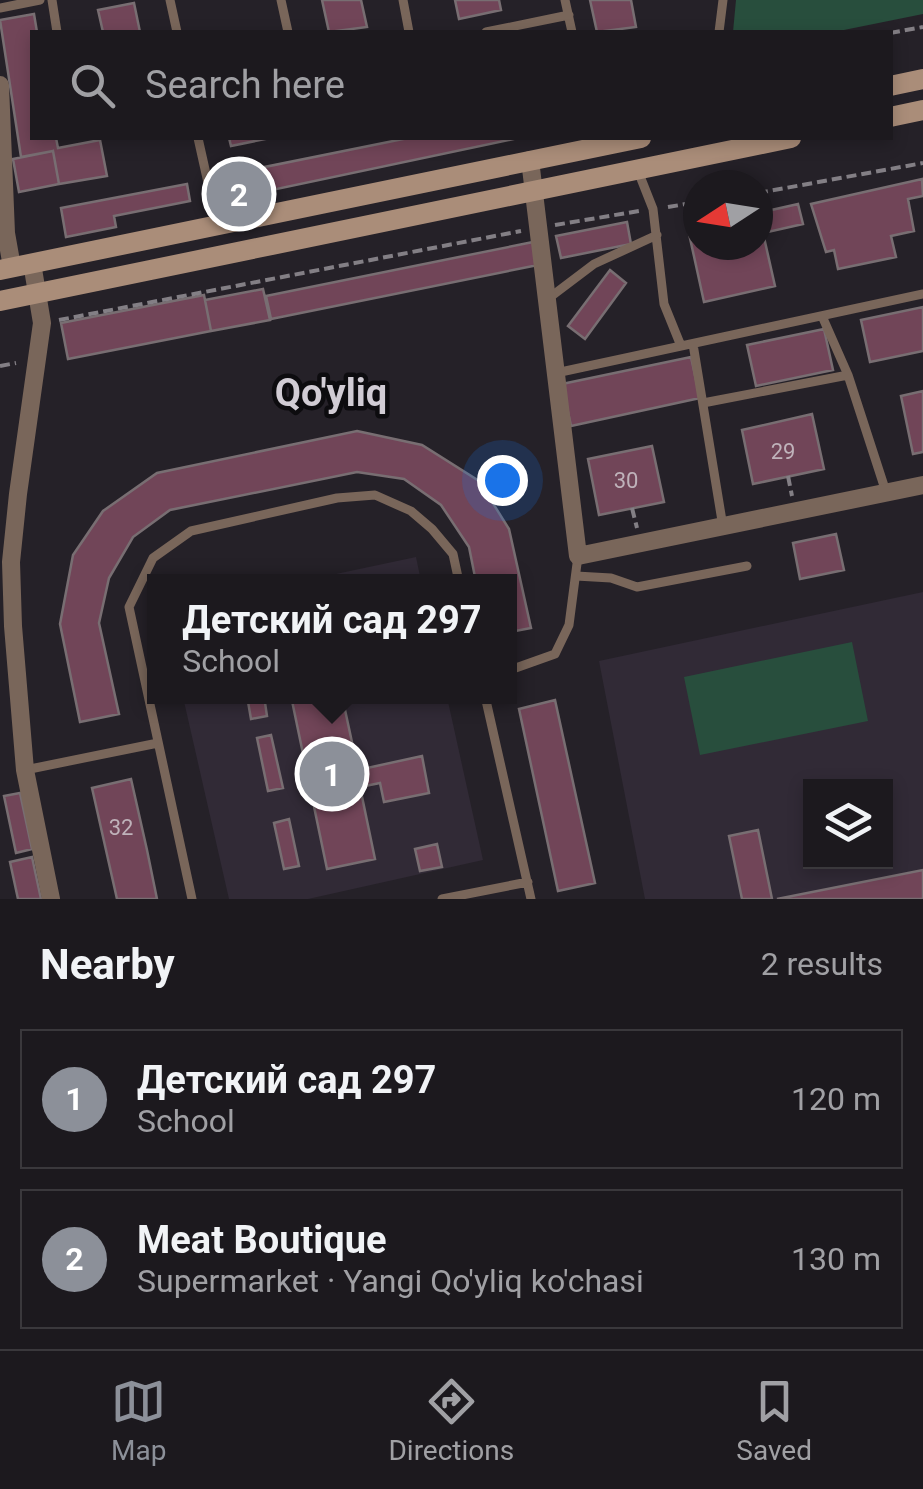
<!DOCTYPE html>
<meta charset="utf-8">
<style>
body{margin:0;font-family:Roboto,sans-serif;background:#29262b;color:#f1f3f6}
.controls{position:absolute;right:30px;bottom:30px;display:grid;overflow:hidden;border-radius:0px;box-shadow:0 5px 15px #0003}
.controls button{width:90px;height:90px;display:grid;place-items:center;padding:0;border:0;border-bottom:2px solid #3a383c;background:#1c191e;color:#f1f3f6;font:50px sans-serif}
.compass{position:absolute;left:683px;top:170px;width:90px;height:90px;border-radius:50%;background:#1c191e;box-shadow:0 5px 15px #0003;rotate:258deg}
.you{position:absolute;left:502px;top:480px;width:35px;height:35px;margin:-25px;border:8px solid #fff;border-radius:50%;background:#1a73e8;box-shadow:0 0 0 15px #1a73e833}
.badge{display:grid;place-items:center;width:65px;height:65px;border-radius:50%;background:#8c9099;color:#fff;font-size:32px;font-weight:700}
.pin{position:absolute;translate:-50% -50%;border:5px solid #fff;box-shadow:0 2px 10px #0006}
.popup{position:absolute;left:147px;top:574px;width:370px;height:130px;box-sizing:border-box;display:grid;place-content:center;border-radius:0px;background:#1c191e;filter:drop-shadow(0 2px 8px #0005);font-size:32px;white-space:nowrap;color:#a0a0a4}
.popup b{font-size:38px;color:#f1f3f6}
.popup::after{content:'';position:absolute;left:50%;top:100%;margin-left:-20px;border:20px solid transparent;border-top-color:#1c191e}
.list{margin:0;padding:0;list-style:none}
h2{display:flex;justify-content:space-between;align-items:center;height:130px;margin:0;padding:0 40px;font-size:42px}
h2 small{font-size:32px;font-weight:400;color:#a0a0a4}
.list li{display:grid;grid-template-columns:65px 1fr auto;gap:30px;align-items:center;box-sizing:border-box;height:140px;margin:0 20px 20px;padding:0 20px;border:2px solid #3a383c;border-radius:0px}
.list b{display:block;font-size:38px;white-space:nowrap}
.list p{margin:0;font-size:32px;white-space:nowrap;color:#a0a0a4}
.list em{font-size:32px;font-style:normal;color:#a0a0a4}
.icon{flex:none;width:55px;height:55px;fill:none;stroke:currentColor;stroke-width:2;stroke-linecap:round;stroke-linejoin:round}
.map{position:relative;flex:none;width:923px;height:899px;overflow:hidden}
.search{position:absolute;background:#1c191e;box-shadow:0 5px 15px #0003;left:30px;right:30px;top:30px;height:110px;display:flex;align-items:center;gap:25px;box-sizing:border-box;padding:0 35px;border-radius:0px;color:#a0a0a4;font-size:38px}
.sheet{height:450px;background:#1c191e}
nav{display:flex;justify-content:space-around;align-items:center;box-sizing:border-box;height:140px;border-top:2px solid #3a383c;background:#1c191e;font-size:28px;color:#a0a0a4}
nav a{display:grid;justify-items:center;gap:5px}
nav .on{color:#8c9099}
.map>svg:first-child{display:block}
.built{fill:#312a36;fill-rule:evenodd}
.green{fill:#284e3d}
.building{fill:#714558;stroke:#786e72;stroke-width:2.5}
.lines{fill:none;stroke-linecap:round;stroke-linejoin:round}
.path{stroke:#837f85;stroke-width:4;stroke-dasharray:10 5;stroke-linecap:butt}
.service{stroke:#79665a;stroke-width:9}
.minor{stroke:#79665a;stroke-width:18}
.secondary{stroke:#aa8d79;stroke-width:20}
.labels{text-anchor:middle;stroke-width:9;stroke-linejoin:round;paint-order:stroke}
.number-label{font-size:22px;fill:#bfb2ba}
.district-label{font-size:38px;font-weight:bold;fill:#d1ccd4;stroke:#0d0c0f}
</style>
<div class="map">
<svg width="923" height="899" viewBox="0 0 923 899">
<rect width="100%" height="100%" fill="#252128"/>
<!-- built -->
<path class="built" d="M416 557 421 581H303Z
M923 592V899H645L599 661ZM810 786H886V862H810Z
M183 697H447L483 860 308 899H229Z"/>
<!-- green -->
<path class="green" d="M736 0H923V14L834 32H733Z
M852 642 868 721 700 755 684 677Z"/>
<!-- building -->
<path class="building" d="M322 0H361L367 27 329 32Z
M455 0H499L501 10 459 19Z
M590 0H631L636 27 597 32Z
M134 3 140 32H103L98 10Z
M34 14 37 32H32V138H56L58 148 100 140 107 176 59 184 53 151 21 157 0 20Z
M229 138H270L231 146Z
M408 138H518L220 201 215 177Z
M53 151 59 184 19 192 13 159Z
M922 179 923 196 908 199 914 231 891 236 896 257 838 269 834 250 826 252 811 204Z
M187 184 190 201 114 216 116 227 66 237 61 208Z
M798 204 803 224 763 233 775 286 704 302 688 229 698 226V245H758V213Z
M627 222 631 244 561 258 556 236Z
M533 242 538 265 271 319 266 296Z
M610 270 626 283 585 339 568 326Z
M263 289 270 320 211 331 205 300Z
M204 295 211 331 68 359 61 323Z
M923 307V351L870 362 861 320Z
M824 329 833 370 756 386 747 345Z
M691 357 700 398 571 426 562 384Z
M923 391V452L913 454 901 396Z
M812 414 824 469 753 484 742 430Z
M357 431 422 445 479 481 509 529 531 628 510 632V582H476L469 547 441 505 404 479 357 472 170 510 133 537 109 578 99 623 119 714 80 722 60 624 73 555 103 511 157 473Z
M652 446 664 502 599 515 588 459Z
M836 534 844 570 800 579 793 543Z
M247 696H264L267 716 251 719Z
M291 696H342L358 770 422 756 429 793 384 802 380 783 360 787 375 859 327 869Z
M555 700 595 883 558 891 519 709Z
M271 735 283 788 268 791 257 738Z
M131 779 147 850 157 899H117L92 788Z
M20 793 32 849 16 853 4 796Z
M289 819 299 866 284 869 274 823Z
M758 830 772 899H742L729 836Z
M437 844 442 867 420 871 415 849Z
M32 857 41 899H18L10 862Z
M923 870V899H777Z"/>
<g class="lines">
<!-- path -->
<path class="path" d="M890 33 923 27
M758 193 923 163
M668 207 698 202
M555 225 639 211
M59 320 521 231
M0 366 16 363
M788 476 792 496
M632 508 637 528"/>
<!-- service -->
<path class="service" d="M52 0 57 32
M170 0 177 32
M281 0 288 32
M403 0 409 32
M565 0 572 32
M0 8 40 0
M486 32 569 15
M719 32 723 0
M198 138 217 223
M638 171 653 209 664 304 681 346
M549 298 594 264 657 235
M822 316 848 375 886 492
M693 344 723 527
M556 373 923 294
M703 403 848 375
M576 576 611 578 637 587 747 566
M510 670 555 654 569 625 578 556
M485 696 531 899
M25 770 158 743
M192 899 129 607 153 558 191 531 337 498 375 495 411 511 432 529 453 554 459 582
M442 899 528 882"/>
<!-- minor -->
<path class="minor" d="M0 85 6 233 12 267
M530 160 578 556 923 485
M32 263 42 323 18 494 11 562 13 626 25 770 51 899"/>
<!-- secondary -->
<path class="secondary" d="M890 86 923 79
M890 117 923 110
M0 270 641 138
M0 301 791 138"/>
</g>
<g class="labels">
<!-- number labels -->
<g class="number-label">
<text x="783" y="459">29</text>
<text x="626" y="488">30</text>
<text x="121" y="835">32</text>
</g>
<!-- district labels -->
<g class="district-label">
<text x="331" y="406">Qo'yliq</text>
</g>
</g>
</svg>
<div class="controls">
<button><svg class="icon" aria-label="layers" viewBox="0 0 24 24"><path d="M12 4l9 5-9 5-9-5zM3 14l9 5 9-5"/></svg></button>
</div>
<svg class="compass" viewBox="-18 -18 36 36"><path d="M0-13l5 13h-10z" fill="#e53935"/><path d="M0 13l5-13h-10z" fill="#a0a0a4"/></svg>
<div class="you"></div>
<div class="pin badge" style="left:332px;top:774px">1</div>
<div class="popup"><b>Детский сад 297</b>School</div>
<div class="pin badge" style="left:239px;top:194px">2</div>
<div class="search"><svg class="icon" aria-label="search" viewBox="0 0 24 24"><circle cx="10" cy="10" r="6"/><path d="M15 15l6 6"/></svg>Search here</div>
</div>
<section class="sheet">
<h2>Nearby<small>2 results</small></h2>
<ul class="list">
<li><span class="badge">1</span><div><b>Детский сад 297</b><p>School</p></div><em>120 m</em></li>
<li><span class="badge">2</span><div><b>Meat Boutique</b><p>Supermarket · Yangi Qo'yliq ko'chasi</p></div><em>130 m</em></li>
</ul>
</section>
<nav>
<a class="on"><svg class="icon" aria-label="map" viewBox="0 0 24 24"><path d="M3 6l6-2 6 2 6-2v14l-6 2-6-2-6 2zM9 4v14M15 6v14"/></svg>Map</a>
<a><svg class="icon" aria-label="directions" viewBox="0 0 24 24"><path d="M12 3l9 9-9 9-9-9zM9 14v-3h6M13 9l2 2-2 2"/></svg>Directions</a>
<a><svg class="icon" aria-label="saved" viewBox="0 0 24 24"><path d="M7 4h10v16l-5-4-5 4z"/></svg>Saved</a>
</nav>
